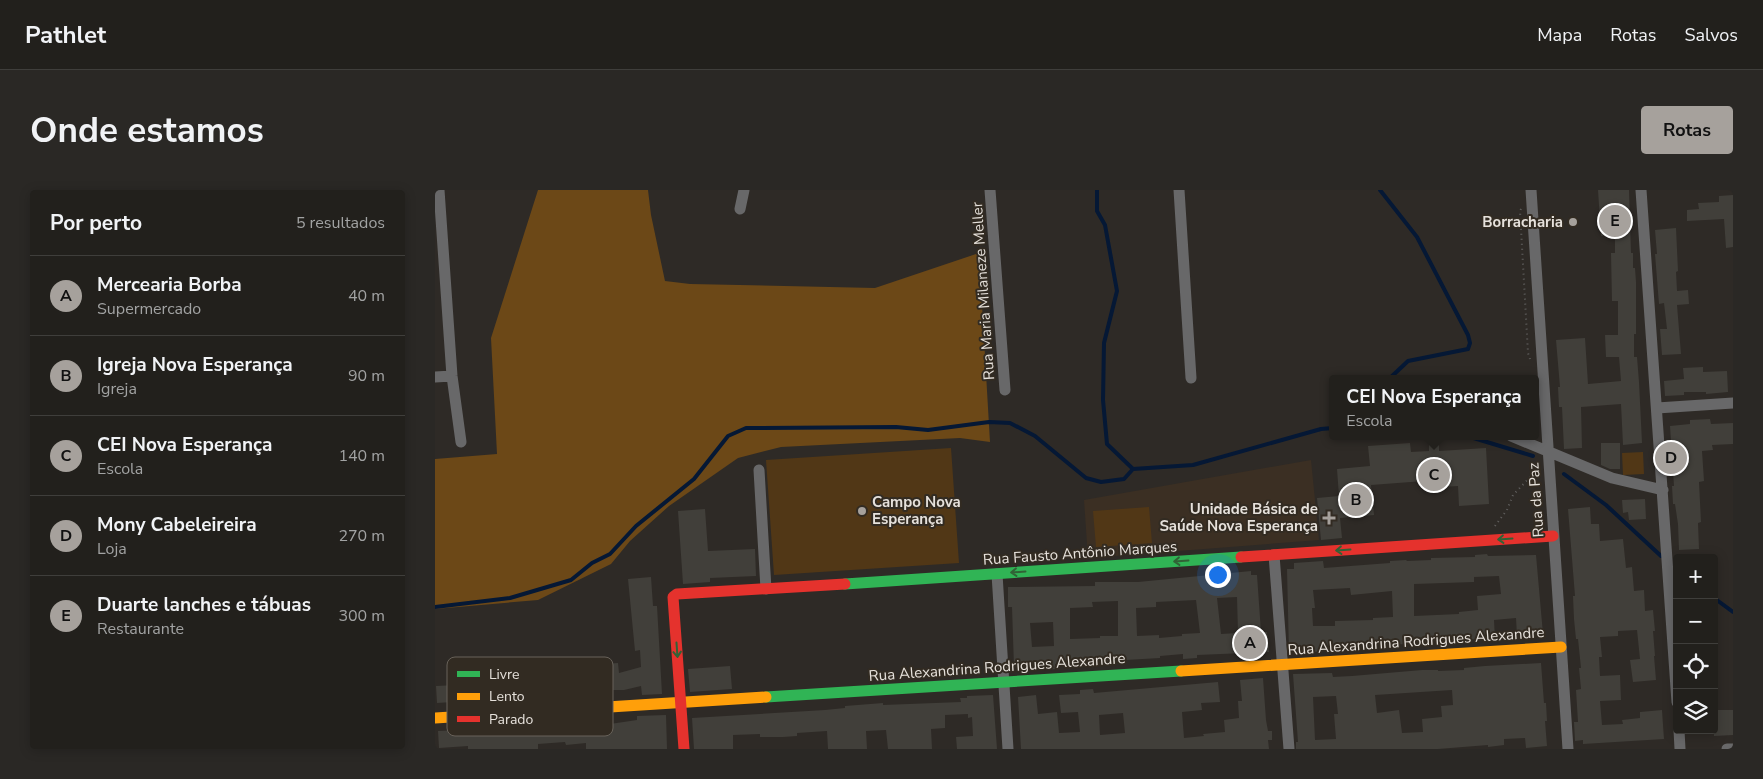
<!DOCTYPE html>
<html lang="pt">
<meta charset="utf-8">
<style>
body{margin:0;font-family:"Nunito Sans",sans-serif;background:#2a2825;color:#f1f3f6}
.controls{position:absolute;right:15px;bottom:15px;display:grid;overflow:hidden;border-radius:5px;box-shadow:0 2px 12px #0003}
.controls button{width:45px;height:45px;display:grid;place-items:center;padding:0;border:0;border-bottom:1px solid #3f3e3b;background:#22201c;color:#f1f3f6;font:25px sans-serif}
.you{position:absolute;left:782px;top:384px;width:18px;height:18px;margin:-12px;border:4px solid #fff;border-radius:50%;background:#1a73e8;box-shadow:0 0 0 8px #1a73e833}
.badge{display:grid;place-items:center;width:32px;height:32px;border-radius:50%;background:#a6a19c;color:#111;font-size:16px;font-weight:700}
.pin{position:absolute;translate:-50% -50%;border:2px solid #fff;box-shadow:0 1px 5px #0006}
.popup{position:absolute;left:894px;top:185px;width:210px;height:65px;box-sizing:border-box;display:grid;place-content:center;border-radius:5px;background:#22201c;filter:drop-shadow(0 1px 4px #0005);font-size:16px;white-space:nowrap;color:#a2a3a3}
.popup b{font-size:19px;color:#f1f3f6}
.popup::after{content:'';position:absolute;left:50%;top:100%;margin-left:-10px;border:10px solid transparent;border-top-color:#22201c}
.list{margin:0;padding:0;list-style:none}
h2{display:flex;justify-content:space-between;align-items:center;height:65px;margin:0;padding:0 20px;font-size:21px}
h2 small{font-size:16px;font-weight:400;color:#a2a3a3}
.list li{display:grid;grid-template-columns:32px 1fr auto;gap:15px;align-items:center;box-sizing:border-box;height:80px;padding:0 20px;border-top:1px solid #3f3e3b}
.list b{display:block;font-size:19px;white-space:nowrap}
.list p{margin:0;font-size:16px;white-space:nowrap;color:#a2a3a3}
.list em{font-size:16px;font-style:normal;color:#a2a3a3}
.icon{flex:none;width:28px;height:28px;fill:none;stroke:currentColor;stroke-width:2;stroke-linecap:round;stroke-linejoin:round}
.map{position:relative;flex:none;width:1298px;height:559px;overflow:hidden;border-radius:5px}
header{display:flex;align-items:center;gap:30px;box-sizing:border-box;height:70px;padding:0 25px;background:#22201c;border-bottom:1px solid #3f3e3b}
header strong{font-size:24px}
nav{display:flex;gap:28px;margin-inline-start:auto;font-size:18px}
.intro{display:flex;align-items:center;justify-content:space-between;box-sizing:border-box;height:120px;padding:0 30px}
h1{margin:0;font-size:35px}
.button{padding:12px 22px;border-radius:5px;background:#a6a19c;color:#111;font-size:18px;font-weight:700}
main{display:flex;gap:30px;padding:0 30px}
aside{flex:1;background:#22201c;border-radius:5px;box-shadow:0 2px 12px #0003}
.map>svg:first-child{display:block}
.built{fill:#3b2f23}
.green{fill:#513716}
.forest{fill:#6c4817}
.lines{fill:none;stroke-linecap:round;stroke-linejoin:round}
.stream{stroke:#051835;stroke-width:4}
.building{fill:#413f3a;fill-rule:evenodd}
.path{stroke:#626160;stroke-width:2;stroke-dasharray:1 4;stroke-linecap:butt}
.street{stroke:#686869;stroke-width:11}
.fast{stroke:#30b455;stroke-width:11}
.slow{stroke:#ff9f0a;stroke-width:11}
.jam{stroke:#e5322d;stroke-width:11}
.oneway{stroke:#316236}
.poi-dot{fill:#a6a19c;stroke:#322b22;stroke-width:2}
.labels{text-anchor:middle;stroke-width:4;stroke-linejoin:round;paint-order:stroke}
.poi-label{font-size:15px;font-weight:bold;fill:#e6e1db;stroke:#322b22;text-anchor:end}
.street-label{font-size:15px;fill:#e6e1db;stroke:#322b22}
.key{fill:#322b22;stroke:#68625a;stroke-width:1}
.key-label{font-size:14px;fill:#e6e1db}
</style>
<header>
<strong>Pathlet</strong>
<nav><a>Mapa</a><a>Rotas</a><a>Salvos</a></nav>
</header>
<div class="intro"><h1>Onde estamos</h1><a class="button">Rotas</a></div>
<main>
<aside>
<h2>Por perto<small>5 resultados</small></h2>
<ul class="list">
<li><span class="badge">A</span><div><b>Mercearia Borba</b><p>Supermercado</p></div><em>40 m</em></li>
<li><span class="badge">B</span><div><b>Igreja Nova Esperança</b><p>Igreja</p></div><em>90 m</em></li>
<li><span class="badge">C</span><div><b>CEI Nova Esperança</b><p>Escola</p></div><em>140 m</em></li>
<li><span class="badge">D</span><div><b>Mony Cabeleireira</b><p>Loja</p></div><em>270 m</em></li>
<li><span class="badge">E</span><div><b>Duarte lanches e tábuas</b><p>Restaurante</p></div><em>300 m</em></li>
</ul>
</aside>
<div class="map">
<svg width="1298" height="559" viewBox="0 0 1298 559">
<rect width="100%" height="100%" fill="#2e2a26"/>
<!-- built -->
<path class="built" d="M876 270 884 350 653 368 649 310Z"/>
<!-- green -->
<path class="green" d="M516 258 524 373 339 385 331 270Z
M1208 262 1209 284 1188 285 1187 263Z
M714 317 717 353 661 357 658 321Z"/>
<!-- forest -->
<path class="forest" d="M103 0H213L216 25 230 91 255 94 440 98 544 63 555 252 525 248 346 257 303 268 234 316 195 351 176 374 103 410 0 419V269L62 264 56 148Z"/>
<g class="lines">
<!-- stream -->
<path class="stream" d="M662 0V21L670 35 682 101 669 153 668 210 672 254 698 279 758 275 886 239 898 238
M945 0 982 47 1033 145 1035 153 1033 159 973 171 954 189
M1032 246 1098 266
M1129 284 1171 315 1226 366
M1279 408 1298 422
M0 417 75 408 136 390 157 373 175 364 201 336 259 289 293 246 311 238 461 237 493 240 554 232 575 233 600 246 651 288 666 292 689 289 698 279"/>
</g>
<!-- building -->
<path class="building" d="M1163 0H1194L1196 63H1198V78H1200L1201 92V144H1199V167H1202L1204 192 1207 253 1188 255 1186 214 1146 217 1147 258 1129 259 1127 217H1124L1123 197H1125L1121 150 1150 148 1153 194 1186 191 1184 167H1171L1170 145H1183V111H1177L1176 63H1180V45L1166 46Z
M1298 5V57L1291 58 1289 29 1252 31V20L1264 19 1263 13 1284 12V6Z
M1241 38 1243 81 1241 82 1242 101 1253 100 1254 114 1242 115 1246 164 1227 165 1225 139H1232L1229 113 1224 114 1220 64H1222L1220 40Z
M1268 177V182L1292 181 1293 202 1271 204V202H1249V205L1230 206 1229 191 1249 189 1248 178Z
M1275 229 1276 234 1298 233V254L1277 255 1278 260 1267 261 1269 291 1264 292 1266 332 1263 333 1264 359 1244 360 1243 334 1240 314H1238L1237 296H1239L1235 236 1255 234V230Z
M975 253 976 262 994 261V254L1004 253V261L1051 258 1054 314 1024 316 1023 296 989 298V291L936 295 939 325 905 328 907 348 886 350 882 308 904 306 902 279 935 276 933 256Z
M1166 253H1185V279H1175L1166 275Z
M1210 309 1211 329 1194 330 1193 322 1188 323 1187 310Z
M1155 317 1156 334H1164L1165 351 1188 349 1191 378 1197 377 1199 401 1209 400 1210 421 1218 420 1220 441H1218L1220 466H1219L1221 490 1198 492 1195 470 1205 469 1202 440 1183 441V446L1165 447 1167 467H1164L1165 486 1185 485 1186 510 1165 511 1167 535 1188 534 1187 530 1205 528V522L1227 520 1229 549 1148 554V550L1140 551 1139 532H1143L1141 500 1146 499 1144 478H1146L1143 449H1141L1139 429 1138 406H1140L1133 319Z
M270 319 273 361 320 359 321 386 275 388V392L248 394 243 321Z
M1052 364 1053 366 1101 365 1108 444 1082 446 1081 428 1059 430 1060 450 1026 449 975 453V454L936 455V457H898V461L854 463 852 379H859V373L888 371 889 378 955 373V371L971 370 972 371 996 370V368L1040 367V365ZM1064 386 1066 404 1042 406 1043 420 1024 422V424L979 426V394L1039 392V387ZM915 398 916 405 957 401 958 427 938 428V430L900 431V436H878L877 418H880L878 400Z
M816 381V385H822L826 442H832L834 462 762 465V468L748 469V464L725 466V468L620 474 621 479 608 480V476L579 477 577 417H573V397L660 396V392H703ZM802 407 803 443 786 444 782 408ZM761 410 765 443 747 444V446L724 448V445L702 446 701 418 721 417V412ZM683 411V446H665V448L635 449V418L658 417 657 412ZM618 432 619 456 597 457 595 433Z
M216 387 218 416H222L227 504 207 505 206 496 189 500H160V502L121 505 77 506V508L2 513 1 496 22 495V491L62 487V481L99 480V483H121V487L146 486 145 480 168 479V474L183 473 184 483 206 477 205 460 200 461 193 389Z
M1106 473 1109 513H1111L1112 531H1110L1112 556 1091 558 1090 548 1069 549V555L1053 557V555L1003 559H861V552H863L858 484 897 483 898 487 917 486 987 480H1003V481L1029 480V478L1050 476ZM1017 500 1018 515 1006 516 1007 527 987 529 988 542 967 543 964 520 942 523 940 505ZM901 506 903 524H899L901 549 880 550 878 507Z
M295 476 297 499 255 502 253 479Z
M828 488 831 530 833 541H837V550H833L834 559H586L583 507 601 505 603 524 622 522 624 543 645 542 643 522 626 523 624 505 645 504V500L658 499 659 503 783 492 785 512 766 513 767 520 747 522 749 548 769 546 768 544 790 542 789 530 804 528 803 511H807L805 490ZM688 523 690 543 665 545 664 525Z
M558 505 562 559H522L521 547 538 546 537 527 533 528V524L510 525V538L496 539 497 559H453L451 540 431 541 432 559H393L392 541 362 543V546L348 547H325V544L298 545V559H259L257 528 390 520 410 518V516L448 513V515L526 512 525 508H532V506Z
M1279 520H1298V545L1279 546Z
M231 525 232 559H151V553L131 555 130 552 103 554V559H33V556L4 558 3 541 26 540 27 543 67 542V539H84V537L108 536V535L121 534V536L175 534 202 530V526Z"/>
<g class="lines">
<!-- path -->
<path class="path" d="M1086 19 1085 21 1093 163 1095 169
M1060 336 1072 320 1078 305 1103 279"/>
<!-- street -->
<path class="street" d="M4 0 17 186 26 252
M555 0 570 200
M744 0 756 188
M1096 0 1133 559
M1206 0 1242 512
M305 19 309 0
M0 187 17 186
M1222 218 1298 213
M1076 246 1177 288 1228 300
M324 280 331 399
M839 365 854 559
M562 384 573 559
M1244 540 1245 559
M1292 559H1298"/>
<!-- fast -->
<path class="fast" d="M410 394 806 367
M331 507 746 481"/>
<!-- slow -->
<path class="slow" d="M746 481 1126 457
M0 528 331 507"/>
<!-- jam -->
<path class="jam" d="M806 367 1118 346
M249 559 238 407 242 404 410 394"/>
</g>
<!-- one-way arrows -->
<defs><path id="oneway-shaft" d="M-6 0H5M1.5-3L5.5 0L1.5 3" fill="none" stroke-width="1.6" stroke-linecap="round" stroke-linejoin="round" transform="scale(1.25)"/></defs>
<g class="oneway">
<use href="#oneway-shaft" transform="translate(1070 349) rotate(176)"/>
<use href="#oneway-shaft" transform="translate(908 360) rotate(176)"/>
<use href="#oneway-shaft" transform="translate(746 371) rotate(176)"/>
<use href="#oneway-shaft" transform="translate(583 382) rotate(176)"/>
<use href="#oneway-shaft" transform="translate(242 460) rotate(86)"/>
</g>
<!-- markers -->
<g class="poi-dot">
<circle cx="1138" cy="32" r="5"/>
<circle cx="427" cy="321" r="5"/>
<path d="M891.5 320.5h5v5h5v5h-5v5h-5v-5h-5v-5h5z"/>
</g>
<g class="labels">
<!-- poi labels -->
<g class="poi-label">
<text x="1128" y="37">Borracharia</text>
<text x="437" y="317" text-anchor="start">Campo Nova<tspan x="437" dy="17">Esperança</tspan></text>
<text x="883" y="324">Unidade Básica de<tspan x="883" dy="17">Saúde Nova Esperança</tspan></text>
</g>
<!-- street labels -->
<g class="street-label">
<text transform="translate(548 101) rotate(-94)" y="5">Rua Maria Milaneze Meller</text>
<text transform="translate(1101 310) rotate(-94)" y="5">Rua da Paz</text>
<text transform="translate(645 363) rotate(-4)" y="5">Rua Fausto Antônio Marques</text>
<text transform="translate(981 451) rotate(-4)" y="5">Rua Alexandrina Rodrigues Alexandre</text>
<text transform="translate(562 477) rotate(-4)" y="5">Rua Alexandrina Rodrigues Alexandre</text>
</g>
</g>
<!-- legend -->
<rect x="12" y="467" width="166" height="79" rx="8" class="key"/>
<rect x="22" y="481" width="23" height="6" fill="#30b455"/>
<rect x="22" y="503" width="23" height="7" fill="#ff9f0a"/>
<rect x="22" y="526" width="23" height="6" fill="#e5322d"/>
<g class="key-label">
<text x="54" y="489">Livre</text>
<text x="54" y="511">Lento</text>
<text x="54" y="534">Parado</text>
</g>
</svg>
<div class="controls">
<button>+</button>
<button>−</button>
<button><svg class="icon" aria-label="locate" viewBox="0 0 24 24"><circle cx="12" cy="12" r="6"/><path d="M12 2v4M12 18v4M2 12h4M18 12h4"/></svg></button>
<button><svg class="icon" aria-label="layers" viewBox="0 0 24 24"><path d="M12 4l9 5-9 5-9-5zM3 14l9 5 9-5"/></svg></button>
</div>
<div class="you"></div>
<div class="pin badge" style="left:815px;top:453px">A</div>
<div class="pin badge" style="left:921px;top:310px">B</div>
<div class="pin badge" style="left:999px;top:285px">C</div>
<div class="popup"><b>CEI Nova Esperança</b>Escola</div>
<div class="pin badge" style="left:1236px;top:268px">D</div>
<div class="pin badge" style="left:1180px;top:31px">E</div>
</div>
</main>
